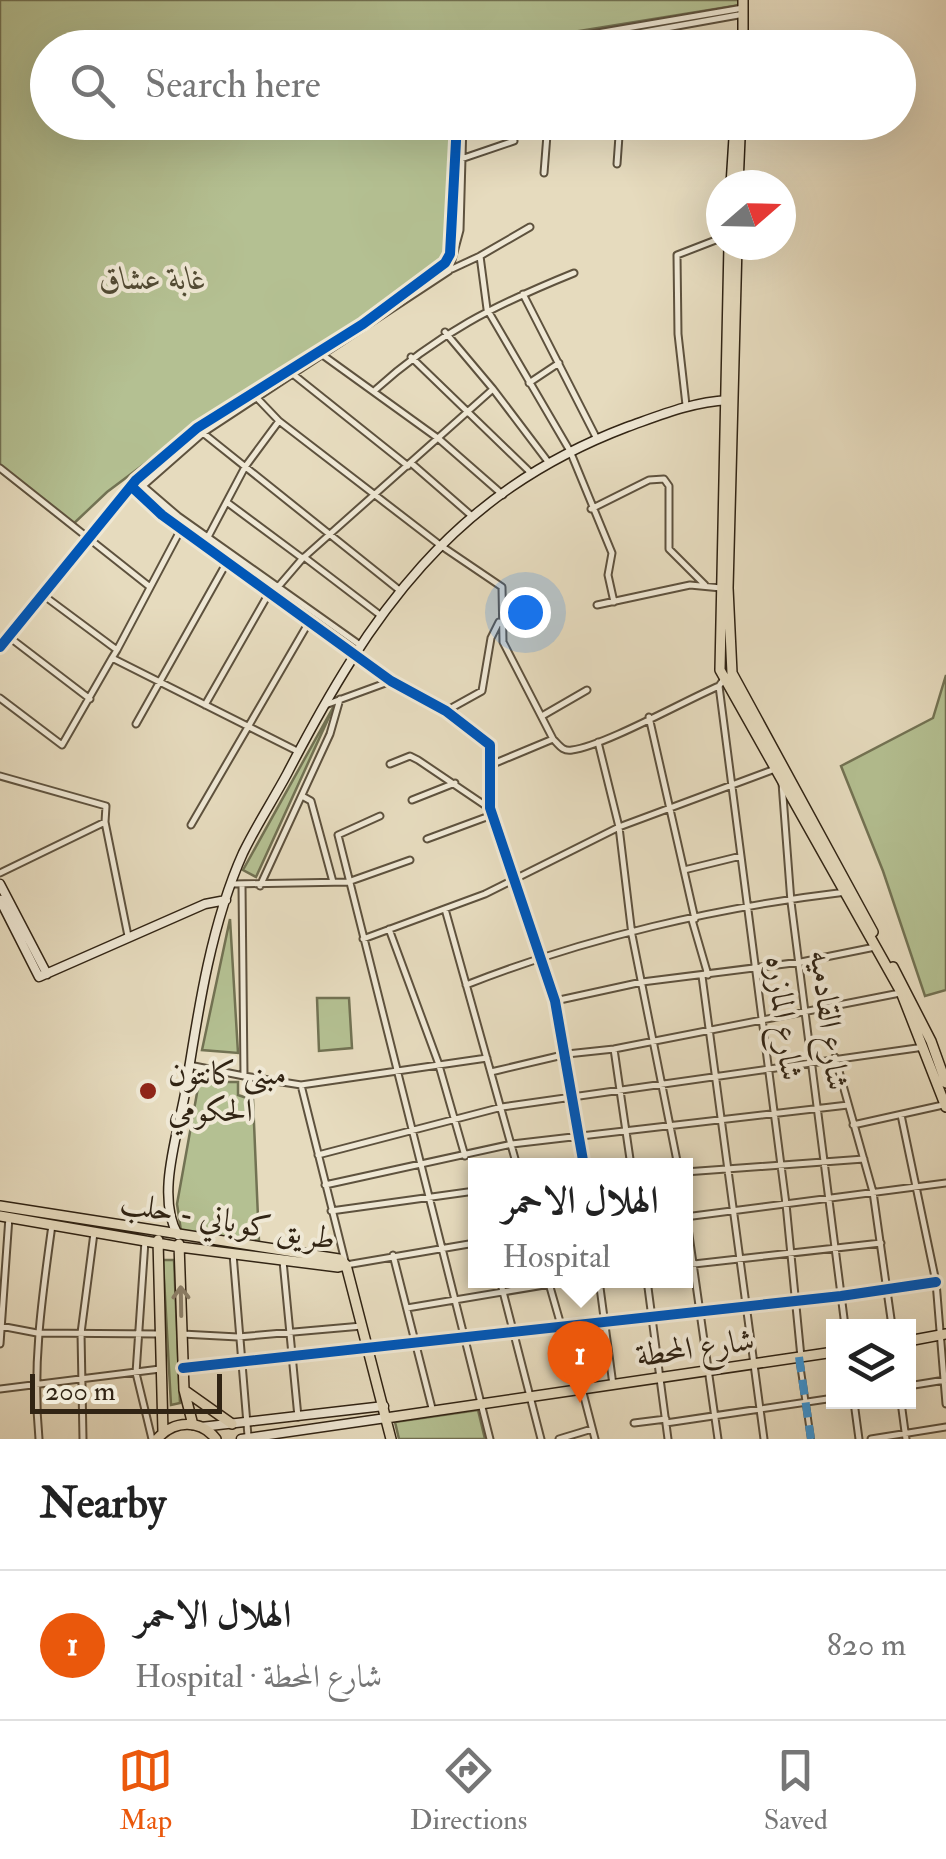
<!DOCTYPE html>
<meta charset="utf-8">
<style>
body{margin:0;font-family:"IM FELL Double Pica",Amiri,serif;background:#f6f6f6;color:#222}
.controls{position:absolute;right:30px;bottom:30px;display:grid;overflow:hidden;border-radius:0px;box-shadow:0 10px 40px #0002}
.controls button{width:90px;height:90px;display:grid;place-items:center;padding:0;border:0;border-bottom:2px solid #e0e0e0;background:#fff;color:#222;font:50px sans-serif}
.compass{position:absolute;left:706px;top:170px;width:90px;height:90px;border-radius:50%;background:#fff;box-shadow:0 10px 40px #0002;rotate:70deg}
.scale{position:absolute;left:30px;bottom:25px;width:192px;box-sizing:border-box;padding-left:10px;border:5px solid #312414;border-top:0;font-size:28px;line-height:35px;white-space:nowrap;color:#312414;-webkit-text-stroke:8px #efe8d5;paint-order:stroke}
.you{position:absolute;left:525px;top:612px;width:35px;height:35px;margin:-25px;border:8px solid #fff;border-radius:50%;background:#1a73e8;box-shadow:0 0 0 15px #1a73e833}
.badge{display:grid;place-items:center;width:65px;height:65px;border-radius:50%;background:#ea580c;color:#fff;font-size:32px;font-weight:700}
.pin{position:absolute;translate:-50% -82px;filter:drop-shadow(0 2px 5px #0008)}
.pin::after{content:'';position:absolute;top:52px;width:35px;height:30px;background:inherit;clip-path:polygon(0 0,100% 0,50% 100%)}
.popup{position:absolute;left:468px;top:1158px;width:225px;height:130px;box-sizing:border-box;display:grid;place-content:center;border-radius:0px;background:#fff;filter:drop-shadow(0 2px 8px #0005);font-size:32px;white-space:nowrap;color:#767676}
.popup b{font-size:38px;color:#222}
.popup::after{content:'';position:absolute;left:50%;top:100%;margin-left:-20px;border:20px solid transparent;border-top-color:#fff}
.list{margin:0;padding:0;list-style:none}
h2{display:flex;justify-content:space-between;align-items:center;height:130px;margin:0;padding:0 40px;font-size:42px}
h2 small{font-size:32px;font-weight:400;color:#767676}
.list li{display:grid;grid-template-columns:65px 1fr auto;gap:30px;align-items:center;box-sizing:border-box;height:150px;padding:0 40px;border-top:2px solid #e0e0e0}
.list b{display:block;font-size:38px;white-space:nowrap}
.list p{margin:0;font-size:32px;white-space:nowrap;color:#767676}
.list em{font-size:32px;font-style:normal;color:#767676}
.icon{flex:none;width:55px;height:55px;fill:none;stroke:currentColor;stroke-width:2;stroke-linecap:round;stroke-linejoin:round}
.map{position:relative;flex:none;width:946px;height:1439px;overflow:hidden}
.search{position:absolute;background:#fff;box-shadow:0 10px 40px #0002;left:30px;right:30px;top:30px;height:110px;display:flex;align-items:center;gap:25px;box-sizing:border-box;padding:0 35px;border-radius:55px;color:#767676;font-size:38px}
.sheet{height:280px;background:#fff}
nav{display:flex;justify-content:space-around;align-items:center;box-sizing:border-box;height:140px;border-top:2px solid #e0e0e0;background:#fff;font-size:28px;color:#767676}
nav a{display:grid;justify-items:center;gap:5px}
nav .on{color:#ea580c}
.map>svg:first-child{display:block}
.green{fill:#b4c092;stroke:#727253;stroke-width:2.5}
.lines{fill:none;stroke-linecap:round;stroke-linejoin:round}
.pedestrian-casing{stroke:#5e523e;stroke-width:8}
.minor-casing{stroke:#5e523e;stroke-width:9}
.secondary-casing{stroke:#312414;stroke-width:11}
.primary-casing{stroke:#312414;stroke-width:12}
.pedestrian{stroke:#efe8d5;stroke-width:4}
.minor{stroke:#efe8d5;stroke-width:5}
.secondary{stroke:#efe8d5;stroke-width:8}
.primary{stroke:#e6dbbe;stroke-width:9}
.quiet{stroke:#3d95d3;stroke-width:8;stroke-dasharray:15 8;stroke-linecap:butt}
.cycleway-casing{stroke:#efe8d5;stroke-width:16}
.cycleway{stroke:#0057b8;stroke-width:10}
.oneway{stroke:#8c8069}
.poi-dot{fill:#8f2418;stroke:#efe8d5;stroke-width:4}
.labels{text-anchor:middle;stroke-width:8;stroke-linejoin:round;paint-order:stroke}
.park-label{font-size:32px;font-style:italic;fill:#524b34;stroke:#efe8d5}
.street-label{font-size:32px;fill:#312414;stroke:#efe8d5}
.poi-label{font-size:32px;fill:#312414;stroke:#efe8d5;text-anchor:start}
</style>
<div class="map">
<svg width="946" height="1439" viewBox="0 0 946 1439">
<rect width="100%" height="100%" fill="#e6dbbe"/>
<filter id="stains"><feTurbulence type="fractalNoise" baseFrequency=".002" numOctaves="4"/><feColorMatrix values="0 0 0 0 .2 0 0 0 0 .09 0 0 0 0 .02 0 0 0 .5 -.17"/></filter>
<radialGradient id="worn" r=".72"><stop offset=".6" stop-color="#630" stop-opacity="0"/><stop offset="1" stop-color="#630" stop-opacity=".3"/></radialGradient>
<!-- green -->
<path class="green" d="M0 0H740V5L481 47 48 48V122L452 123 446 260 369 318 195 426 107 492 70 527 0 472Z
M946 675V990L925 996 883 871 841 766 933 718Z
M335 704 256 877 243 870Z
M230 919 238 1053 202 1050Z
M317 998H349L352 1048 319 1051Z
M199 1082H238V1095L253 1100 259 1241 181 1231 177 1204Z
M163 1260H174L180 1403 171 1405Z
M478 1410 485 1439H399L395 1422Z"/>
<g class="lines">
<defs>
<path id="pedestrian" d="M799 1357 811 1439"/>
<path id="minor" d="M510 48 743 8
M555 48 744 14
M461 159 514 141
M617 164 620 122
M544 173 548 122
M480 256 530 227
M452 269 480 256 487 309 570 451 612 553 608 575 614 602
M523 294 597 439
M324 356 439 439 503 495
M411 357 532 474
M294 375 408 466
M529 383 559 363
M493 389 549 463
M374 391C438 333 495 305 574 273
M258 399 279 421 440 545 502 587 503 642 553 739
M686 405 678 334 677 255 721 238
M203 433 398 589
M411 463 473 517
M0 468 150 587
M136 480 178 516 360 645
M131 486 162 515 391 681 446 711 490 745V808L555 1001 584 1166
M137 491 203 433 449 271 460 230 463 122
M228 503 302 558
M591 509 649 480 664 479 669 486V549L705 585
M208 537 245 467 279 421
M304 557 380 615
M278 587 302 559 493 389 445 332
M43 595 117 650 112 658 299 752
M597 605 690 585 721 588
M9 637 90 699
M0 647 136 480 197 428 363 324 445 263 450 254 457 122
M117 650 181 529
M719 686 786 1204 801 1357
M0 698 62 745 112 658
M328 704 391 681
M205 705 269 593
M446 711 482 691 491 638 499 622
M542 716 587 690
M649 717 695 919
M136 724 227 562
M598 742 619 827 632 935 678 1166
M390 764 410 756 418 760 489 808
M493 764 553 739C559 745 563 752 572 750 604 746 684 701 719 686L726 676
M0 776 106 806 105 822
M782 783 791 902 845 1326
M302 796 311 801 333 882
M412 800 455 783
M380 816 338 835 490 1439
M191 825 309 622
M427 839 492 815
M684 870 741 856
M0 873 105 822 128 936
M233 884 348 882 410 860
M242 885 244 1076 301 1085 487 1058
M260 886 330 734 340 699
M445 909 517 1166
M692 920 708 975
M389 929 438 1062 465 1156
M363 939 485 894 619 827 775 769
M702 976 764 1439
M466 985C585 938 718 907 846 892
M555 1001 642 982 801 962 875 947
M614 1049 631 1166
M835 1057 873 1192 892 1326
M189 1065 244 1076
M491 1072 567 1054 614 1049 900 993
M301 1085 346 1265 475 1243
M901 1115 936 1282 946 1404
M853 1125 943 1105
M318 1155 502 1107 924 1047
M685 1172 864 1159
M325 1185 512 1144 848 1105
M685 1207 718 1439
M331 1211 475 1191
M685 1217 946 1183
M145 1241 136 1373 152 1439
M233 1254 248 1436
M393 1255 433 1412
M283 1261 298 1417
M685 1265 881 1243
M500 1280 541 1439
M548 1280 579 1388
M599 1280 613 1385
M647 1280 668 1439
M407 1308 574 1280
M0 1326 37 1333 159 1334
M182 1334 238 1337 362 1326
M0 1344 9 1217
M184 1367 841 1296 936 1282
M908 1386 945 1380
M0 1389 160 1369
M582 1389 595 1439
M854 1402 859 1439
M901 1402 906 1439
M634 1423 666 1419
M666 1423 834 1398
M39 1439C32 1366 42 1297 52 1225
M83 1439 81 1333 94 1233
M559 1439 592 1429
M871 1439 946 1427"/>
<path id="secondary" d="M0 884 47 974
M0 900 39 977 205 904 226 900
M178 1235C155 1196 179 1131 186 1088 198 1011 211 924 243 853 256 826 273 800 287 774 370 614 451 494 627 427 661 415 692 402 728 400
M201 1427 384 1406
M241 1439 386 1418"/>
<path id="primary" d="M743 0V48
M731 185 735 122
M738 185 740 138
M729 245 720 670 901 992 946 1107
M737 245 728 588 732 673 873 932
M893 967 931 1041 946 1083
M0 1206 339 1259 346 1265
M0 1216 180 1247 338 1267 346 1265
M158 1240 163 1432
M179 1244 184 1390 193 1425
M346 1265 391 1439
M908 1341 946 1334
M184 1390 232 1424
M386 1418 834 1352
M157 1439C174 1420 200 1419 216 1439"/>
</defs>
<!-- pedestrian casing -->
<use href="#pedestrian" class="pedestrian-casing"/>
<!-- minor casing -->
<use href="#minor" class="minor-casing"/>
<!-- secondary casing -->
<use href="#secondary" class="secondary-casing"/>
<!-- primary casing -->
<use href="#primary" class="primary-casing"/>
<!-- pedestrian -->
<use href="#pedestrian" class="pedestrian"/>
<!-- minor -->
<use href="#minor" class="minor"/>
<!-- secondary -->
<use href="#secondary" class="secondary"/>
<!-- primary -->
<use href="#primary" class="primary"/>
<!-- quiet -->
<path class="quiet" d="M799 1357 811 1439"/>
<defs>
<path id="cycleway" d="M131 486 162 515 391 681 446 711 490 745V808L555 1001 584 1166
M0 647 136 480 197 428 363 324 445 263 450 254 457 122
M183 1368 841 1296 936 1282"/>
</defs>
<!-- cycleway casing -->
<use href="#cycleway" class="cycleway-casing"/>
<!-- cycleway -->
<use href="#cycleway" class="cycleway"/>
</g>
<!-- one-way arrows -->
<defs><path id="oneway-shaft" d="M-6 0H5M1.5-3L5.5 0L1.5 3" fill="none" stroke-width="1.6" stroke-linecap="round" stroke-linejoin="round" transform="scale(2.5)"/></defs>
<use class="oneway" href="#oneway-shaft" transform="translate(181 1301) rotate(-91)"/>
<!-- markers -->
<circle class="poi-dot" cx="148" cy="1091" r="10"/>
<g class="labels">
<!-- park labels -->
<g class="park-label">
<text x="153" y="289">غابة عشاق</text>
</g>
<!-- street labels -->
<g class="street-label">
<text transform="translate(785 1018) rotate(83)" y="11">شارع المازره</text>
<text transform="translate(830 1020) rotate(83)" y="11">شارع القادميه</text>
<text transform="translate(228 1220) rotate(10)" y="11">طريق كوباني - حلب</text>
<text transform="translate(695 1347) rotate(-8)" y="11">شارع المحطة</text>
</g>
<!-- poi labels -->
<g class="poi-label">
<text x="168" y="1084">مبنى كانتون<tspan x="168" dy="37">الحكومي</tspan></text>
</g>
</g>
<rect width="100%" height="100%" filter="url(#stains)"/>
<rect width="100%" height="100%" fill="url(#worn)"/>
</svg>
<div class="controls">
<button><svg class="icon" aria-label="layers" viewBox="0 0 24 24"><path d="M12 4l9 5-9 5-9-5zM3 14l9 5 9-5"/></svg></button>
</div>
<svg class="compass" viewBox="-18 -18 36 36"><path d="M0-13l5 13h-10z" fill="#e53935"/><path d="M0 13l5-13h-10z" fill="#767676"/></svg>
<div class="scale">200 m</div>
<div class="you"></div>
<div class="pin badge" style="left:580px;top:1403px">1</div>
<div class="popup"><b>الهلال الاحمر</b>Hospital</div>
<div class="search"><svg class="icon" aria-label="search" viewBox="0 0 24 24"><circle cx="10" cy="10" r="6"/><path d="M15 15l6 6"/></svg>Search here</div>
</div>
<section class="sheet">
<h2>Nearby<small></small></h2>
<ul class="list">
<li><span class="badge">1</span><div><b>الهلال الاحمر</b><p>Hospital · شارع المحطة</p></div><em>820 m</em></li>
</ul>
</section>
<nav>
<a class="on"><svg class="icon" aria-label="map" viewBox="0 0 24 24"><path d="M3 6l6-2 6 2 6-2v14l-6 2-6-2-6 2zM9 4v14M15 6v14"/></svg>Map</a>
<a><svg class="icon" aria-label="directions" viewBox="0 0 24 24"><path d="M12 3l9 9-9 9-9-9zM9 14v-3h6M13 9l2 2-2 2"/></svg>Directions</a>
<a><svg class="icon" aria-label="saved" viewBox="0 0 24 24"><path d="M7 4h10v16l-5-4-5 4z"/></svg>Saved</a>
</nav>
